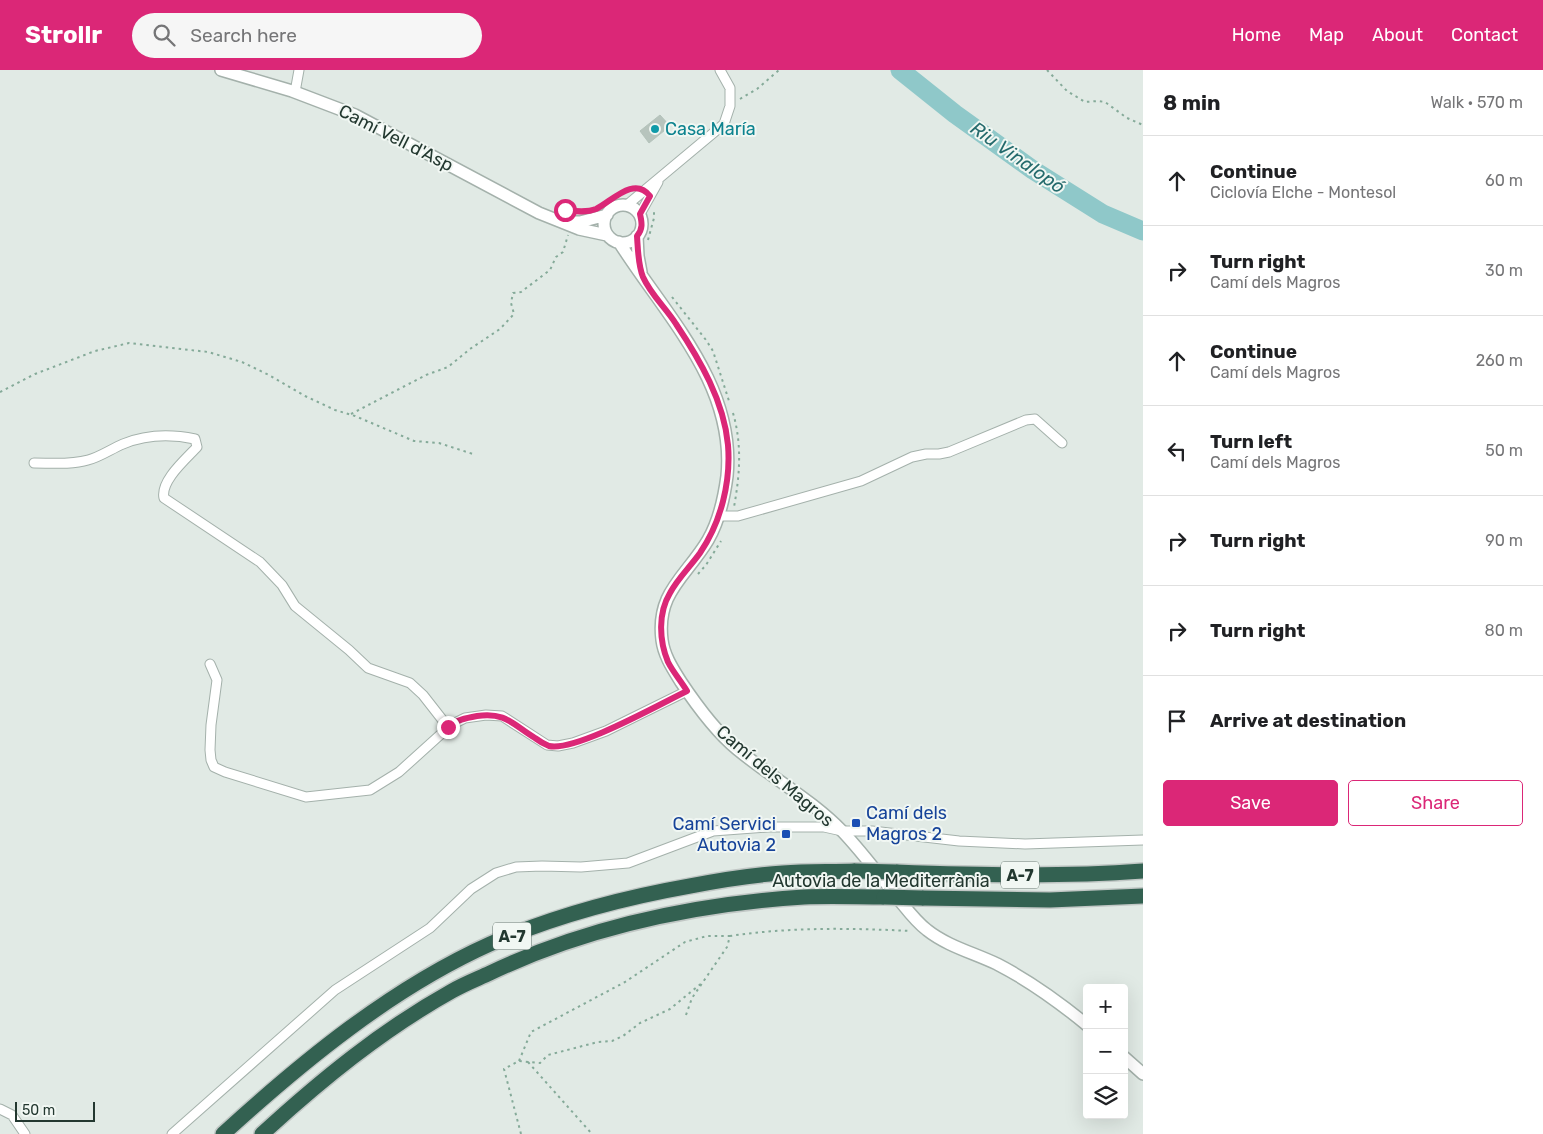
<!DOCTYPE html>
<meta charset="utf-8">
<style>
body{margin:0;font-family:Rubik,sans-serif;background:#f6f6f6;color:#202124}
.controls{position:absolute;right:15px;bottom:15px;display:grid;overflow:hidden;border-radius:5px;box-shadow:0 5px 20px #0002}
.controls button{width:45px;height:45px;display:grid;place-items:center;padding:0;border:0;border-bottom:1px solid #e0e0e0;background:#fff;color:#202124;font:25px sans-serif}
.scale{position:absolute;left:15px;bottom:12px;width:80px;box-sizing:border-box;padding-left:5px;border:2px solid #233830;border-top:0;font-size:14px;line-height:18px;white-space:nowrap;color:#233830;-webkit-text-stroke:4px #f1f7f3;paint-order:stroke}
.stop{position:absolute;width:15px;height:15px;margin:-11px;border:4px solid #db2777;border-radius:50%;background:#fff}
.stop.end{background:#db2777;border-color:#fff;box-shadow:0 1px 5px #0008}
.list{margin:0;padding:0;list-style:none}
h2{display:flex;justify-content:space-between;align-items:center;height:65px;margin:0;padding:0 20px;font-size:21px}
h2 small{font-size:16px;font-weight:400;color:#757577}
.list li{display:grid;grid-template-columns:32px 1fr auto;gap:15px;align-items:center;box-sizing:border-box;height:90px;padding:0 20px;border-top:1px solid #e0e0e0}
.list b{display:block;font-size:19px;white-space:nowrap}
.list p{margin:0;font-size:16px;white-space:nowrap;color:#757577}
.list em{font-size:16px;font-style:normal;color:#757577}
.actions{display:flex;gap:10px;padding:15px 20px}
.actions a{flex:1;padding:11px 0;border:1px solid #db2777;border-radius:5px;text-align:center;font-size:18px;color:#db2777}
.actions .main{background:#db2777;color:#fff}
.icon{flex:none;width:28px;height:28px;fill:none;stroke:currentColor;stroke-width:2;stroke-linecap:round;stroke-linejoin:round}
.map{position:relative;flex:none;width:1143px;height:1064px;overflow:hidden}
header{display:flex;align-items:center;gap:30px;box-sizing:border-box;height:70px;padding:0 25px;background:#db2777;color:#fff}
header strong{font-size:24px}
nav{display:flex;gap:28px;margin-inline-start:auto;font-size:18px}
.search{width:350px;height:45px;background:#f6f6f6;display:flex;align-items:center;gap:12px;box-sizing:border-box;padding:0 18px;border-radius:28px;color:#757577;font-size:19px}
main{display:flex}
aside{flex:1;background:#fff}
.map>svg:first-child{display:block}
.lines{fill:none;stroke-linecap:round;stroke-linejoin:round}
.river{stroke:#8fc8c9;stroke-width:19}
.building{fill:#b7c4bd;stroke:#b4c3bb}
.minor-casing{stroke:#a4b1ab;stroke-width:11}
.tertiary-casing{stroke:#a4b1ab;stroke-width:14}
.motorway-casing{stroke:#c1c7c5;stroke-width:18}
.path{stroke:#85aa99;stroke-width:2;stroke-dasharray:2.5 4;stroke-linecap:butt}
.minor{stroke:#fff;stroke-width:9}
.tertiary{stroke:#fff;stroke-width:11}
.motorway{stroke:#336151;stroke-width:15}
.motorway-bridge-casing{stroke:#c1c7c5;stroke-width:18;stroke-linecap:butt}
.motorway-bridge{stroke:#336151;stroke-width:15}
.route{stroke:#db2777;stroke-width:6}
.culture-dot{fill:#0f9aa8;stroke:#f1f7f3;stroke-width:2}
.transit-dot{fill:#1a4fb4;stroke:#f1f7f3;stroke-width:2}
.labels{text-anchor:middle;stroke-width:4;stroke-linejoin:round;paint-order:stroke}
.shield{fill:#f1f7f3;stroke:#61716a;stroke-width:1}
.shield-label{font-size:16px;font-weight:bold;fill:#233830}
.culture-label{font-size:18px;fill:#0d838f;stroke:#f1f7f3;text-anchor:start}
.street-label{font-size:18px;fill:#233830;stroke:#f1f7f3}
.transit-label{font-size:18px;fill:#164399;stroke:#f1f7f3;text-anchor:start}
.water-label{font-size:19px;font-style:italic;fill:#256b6d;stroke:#f1f7f3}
</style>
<header>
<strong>Strollr</strong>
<div class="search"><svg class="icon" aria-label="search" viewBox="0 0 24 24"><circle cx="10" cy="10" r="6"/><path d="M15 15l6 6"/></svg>Search here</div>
<nav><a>Home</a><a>Map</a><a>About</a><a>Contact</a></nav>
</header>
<main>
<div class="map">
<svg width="1143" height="1064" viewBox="0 0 1143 1064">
<rect width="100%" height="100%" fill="#e1eae5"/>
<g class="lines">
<!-- river -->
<path class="river" d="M900 0 955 44 1033 100 1103 144 1143 161"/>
</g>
<!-- building -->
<path class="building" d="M660 45 670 56 649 73 640 61Z"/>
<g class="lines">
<defs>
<path id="minor" d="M295 22 299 0
M627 135 724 54 730 36V18L720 0
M640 144 658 112
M34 393C51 393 71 395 88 390 100 387 111 379 123 374 145 365 171 364 195 369L197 377C186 389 160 411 164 428L260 492 282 515 295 536 349 580 368 598 410 613 423 625 448 657
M718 446H738L861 411 912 387 926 384H939L949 382 1026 350 1035 349 1062 373
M210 594 217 610 211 655 210 680 211 690 214 697 225 702 306 727 370 720 399 702 451 655 465 648 486 645 502 646 547 675 558 676 573 673 606 661 687 621
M0 1039 12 1045 25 1064
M172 1064 335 920 430 858 471 819 496 803 516 797 542 796 581 797 628 793 713 761 768 757H824L842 761H872L959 771 1025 774 1143 770"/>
<path id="tertiary" d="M221 0 292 21 355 45 539 143 579 159 607 165
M604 154a19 19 0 1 1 38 0a19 19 0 1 1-38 0Z
M567 152H580L607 145
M637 166 638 186 641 202
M619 172C665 245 736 314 727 406 724 429 719 451 708 470 686 507 656 522 662 570 664 586 673 599 681 612 697 636 715 661 737 679 772 708 812 730 843 762 862 782 879 805 896 826 906 838 915 851 927 860 947 876 974 883 997 894 1030 911 1059 932 1087 955
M1124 987 1143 1004"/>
<path id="motorway" d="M896 802C979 805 1061 807 1143 801
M922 828 1050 830 1143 826
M223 1064C303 991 392 918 490 874 554 846 622 828 690 816 721 810 752 805 783 803 807 801 831 802 855 801
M262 1064C321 1010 382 960 452 921 464 914 477 909 490 903 587 857 697 834 804 827 831 826 858 827 884 827"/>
</defs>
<!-- minor casing -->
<use href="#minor" class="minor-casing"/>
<!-- tertiary casing -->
<use href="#tertiary" class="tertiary-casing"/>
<!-- motorway casing -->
<use href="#motorway" class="motorway-casing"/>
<!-- path -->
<path class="path" d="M1047 0 1067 21 1085 32 1098 31 1105 32 1127 48 1143 55
M740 29 757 19 779 0
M603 135 615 126 631 119
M648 170 654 148V141
M672 227 706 270 713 281 729 331
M0 322 35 304 95 281 129 273 208 282 242 292 269 305 305 326 335 340 355 346 414 371 439 373 473 384
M733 343C742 374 740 404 734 437
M351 344 426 305 448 297 470 279 500 259 514 244 511 233 513 223 521 222 550 200 556 187 563 182 568 165
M698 504 706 495 721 471
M686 945 692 928 727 877 730 866C790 857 851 858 911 861
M519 991 531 962 625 912 685 872 707 866H730
M528 992 592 1064
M521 1064 504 999 519 991 540 993 548 985 598 972 612 971 623 966 640 953 670 939 703 912"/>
<!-- minor -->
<use href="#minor" class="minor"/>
<!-- tertiary -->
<use href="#tertiary" class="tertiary"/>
<!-- motorway -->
<use href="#motorway" class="motorway"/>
<defs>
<path id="motorway-bridge" d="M855 801 896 802
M884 827 922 828"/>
</defs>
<!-- motorway-bridge casing -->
<use href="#motorway-bridge" class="motorway-bridge-casing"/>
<!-- motorway-bridge -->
<use href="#motorway-bridge" class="motorway-bridge"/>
</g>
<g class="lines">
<!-- route -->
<path class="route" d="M448 657C456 650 466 648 477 646 506 642 512 654 535 668 539 671 544 674 549 676 575 682 660 634 687 621 681 611 673 602 668 592 659 570 658 543 670 523 678 508 690 497 700 483 721 452 731 412 728 375 724 331 700 290 676 254 666 238 651 225 643 207 638 195 638 180 637 166 643 159 642 153 640 144L650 126C634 105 611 132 596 139 586 143 575 141 565 140"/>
</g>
<!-- markers -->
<circle class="culture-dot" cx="655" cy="59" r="5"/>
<g class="transit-dot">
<rect x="851" y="748" width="10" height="10" rx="2.5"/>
<rect x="781" y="759" width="10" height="10" rx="2.5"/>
</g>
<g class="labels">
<!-- shield labels -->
<g class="shield">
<rect x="1001" y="791.5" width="38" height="27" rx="4"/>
<rect x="493" y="852.5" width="38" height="27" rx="4"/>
</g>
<g class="shield-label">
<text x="1020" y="811">A-7</text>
<text x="512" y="872">A-7</text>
</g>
<!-- culture labels -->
<g class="culture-label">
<text x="665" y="65">Casa María</text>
</g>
<!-- street labels -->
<g class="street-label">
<text transform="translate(396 68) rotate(27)" y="6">Camí Vell d'Asp</text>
<text transform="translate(775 706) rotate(40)" y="6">Camí dels Magros</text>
<text x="881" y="817">Autovia de la Mediterrània</text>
</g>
<!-- transit labels -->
<g class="transit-label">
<text x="866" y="749">Camí dels<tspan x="866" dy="21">Magros 2</tspan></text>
<text x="776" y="760" text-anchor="end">Camí Servici<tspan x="776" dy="21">Autovia 2</tspan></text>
</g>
<!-- water labels -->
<g class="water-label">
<text transform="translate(1018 87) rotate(35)" y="7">Riu Vinalopó</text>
</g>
</g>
</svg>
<div class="controls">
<button>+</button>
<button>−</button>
<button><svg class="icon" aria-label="layers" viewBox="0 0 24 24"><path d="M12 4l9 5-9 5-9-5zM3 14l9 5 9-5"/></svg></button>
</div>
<div class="scale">50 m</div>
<div class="stop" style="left:565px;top:140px"></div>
<div class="stop end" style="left:448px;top:657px"></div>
</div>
<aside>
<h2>8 min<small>Walk · 570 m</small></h2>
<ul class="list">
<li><svg class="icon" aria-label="ahead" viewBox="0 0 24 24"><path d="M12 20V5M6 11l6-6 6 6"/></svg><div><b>Continue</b><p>Ciclovía Elche - Montesol</p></div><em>60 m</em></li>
<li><svg class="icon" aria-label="right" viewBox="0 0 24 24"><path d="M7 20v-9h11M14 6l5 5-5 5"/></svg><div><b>Turn right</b><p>Camí dels Magros</p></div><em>30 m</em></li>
<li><svg class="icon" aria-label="ahead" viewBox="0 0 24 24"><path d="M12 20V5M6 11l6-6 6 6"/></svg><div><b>Continue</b><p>Camí dels Magros</p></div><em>260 m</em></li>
<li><svg class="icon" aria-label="left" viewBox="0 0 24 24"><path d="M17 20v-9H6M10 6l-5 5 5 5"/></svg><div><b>Turn left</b><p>Camí dels Magros</p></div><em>50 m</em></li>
<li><svg class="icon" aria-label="right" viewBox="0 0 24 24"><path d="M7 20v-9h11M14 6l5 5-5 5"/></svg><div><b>Turn right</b></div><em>90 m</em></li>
<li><svg class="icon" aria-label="right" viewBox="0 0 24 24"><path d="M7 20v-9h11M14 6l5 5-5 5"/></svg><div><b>Turn right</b></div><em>80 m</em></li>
<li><svg class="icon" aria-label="arrive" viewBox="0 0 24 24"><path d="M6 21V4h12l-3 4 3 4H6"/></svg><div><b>Arrive at destination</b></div></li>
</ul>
<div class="actions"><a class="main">Save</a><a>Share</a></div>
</aside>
</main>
